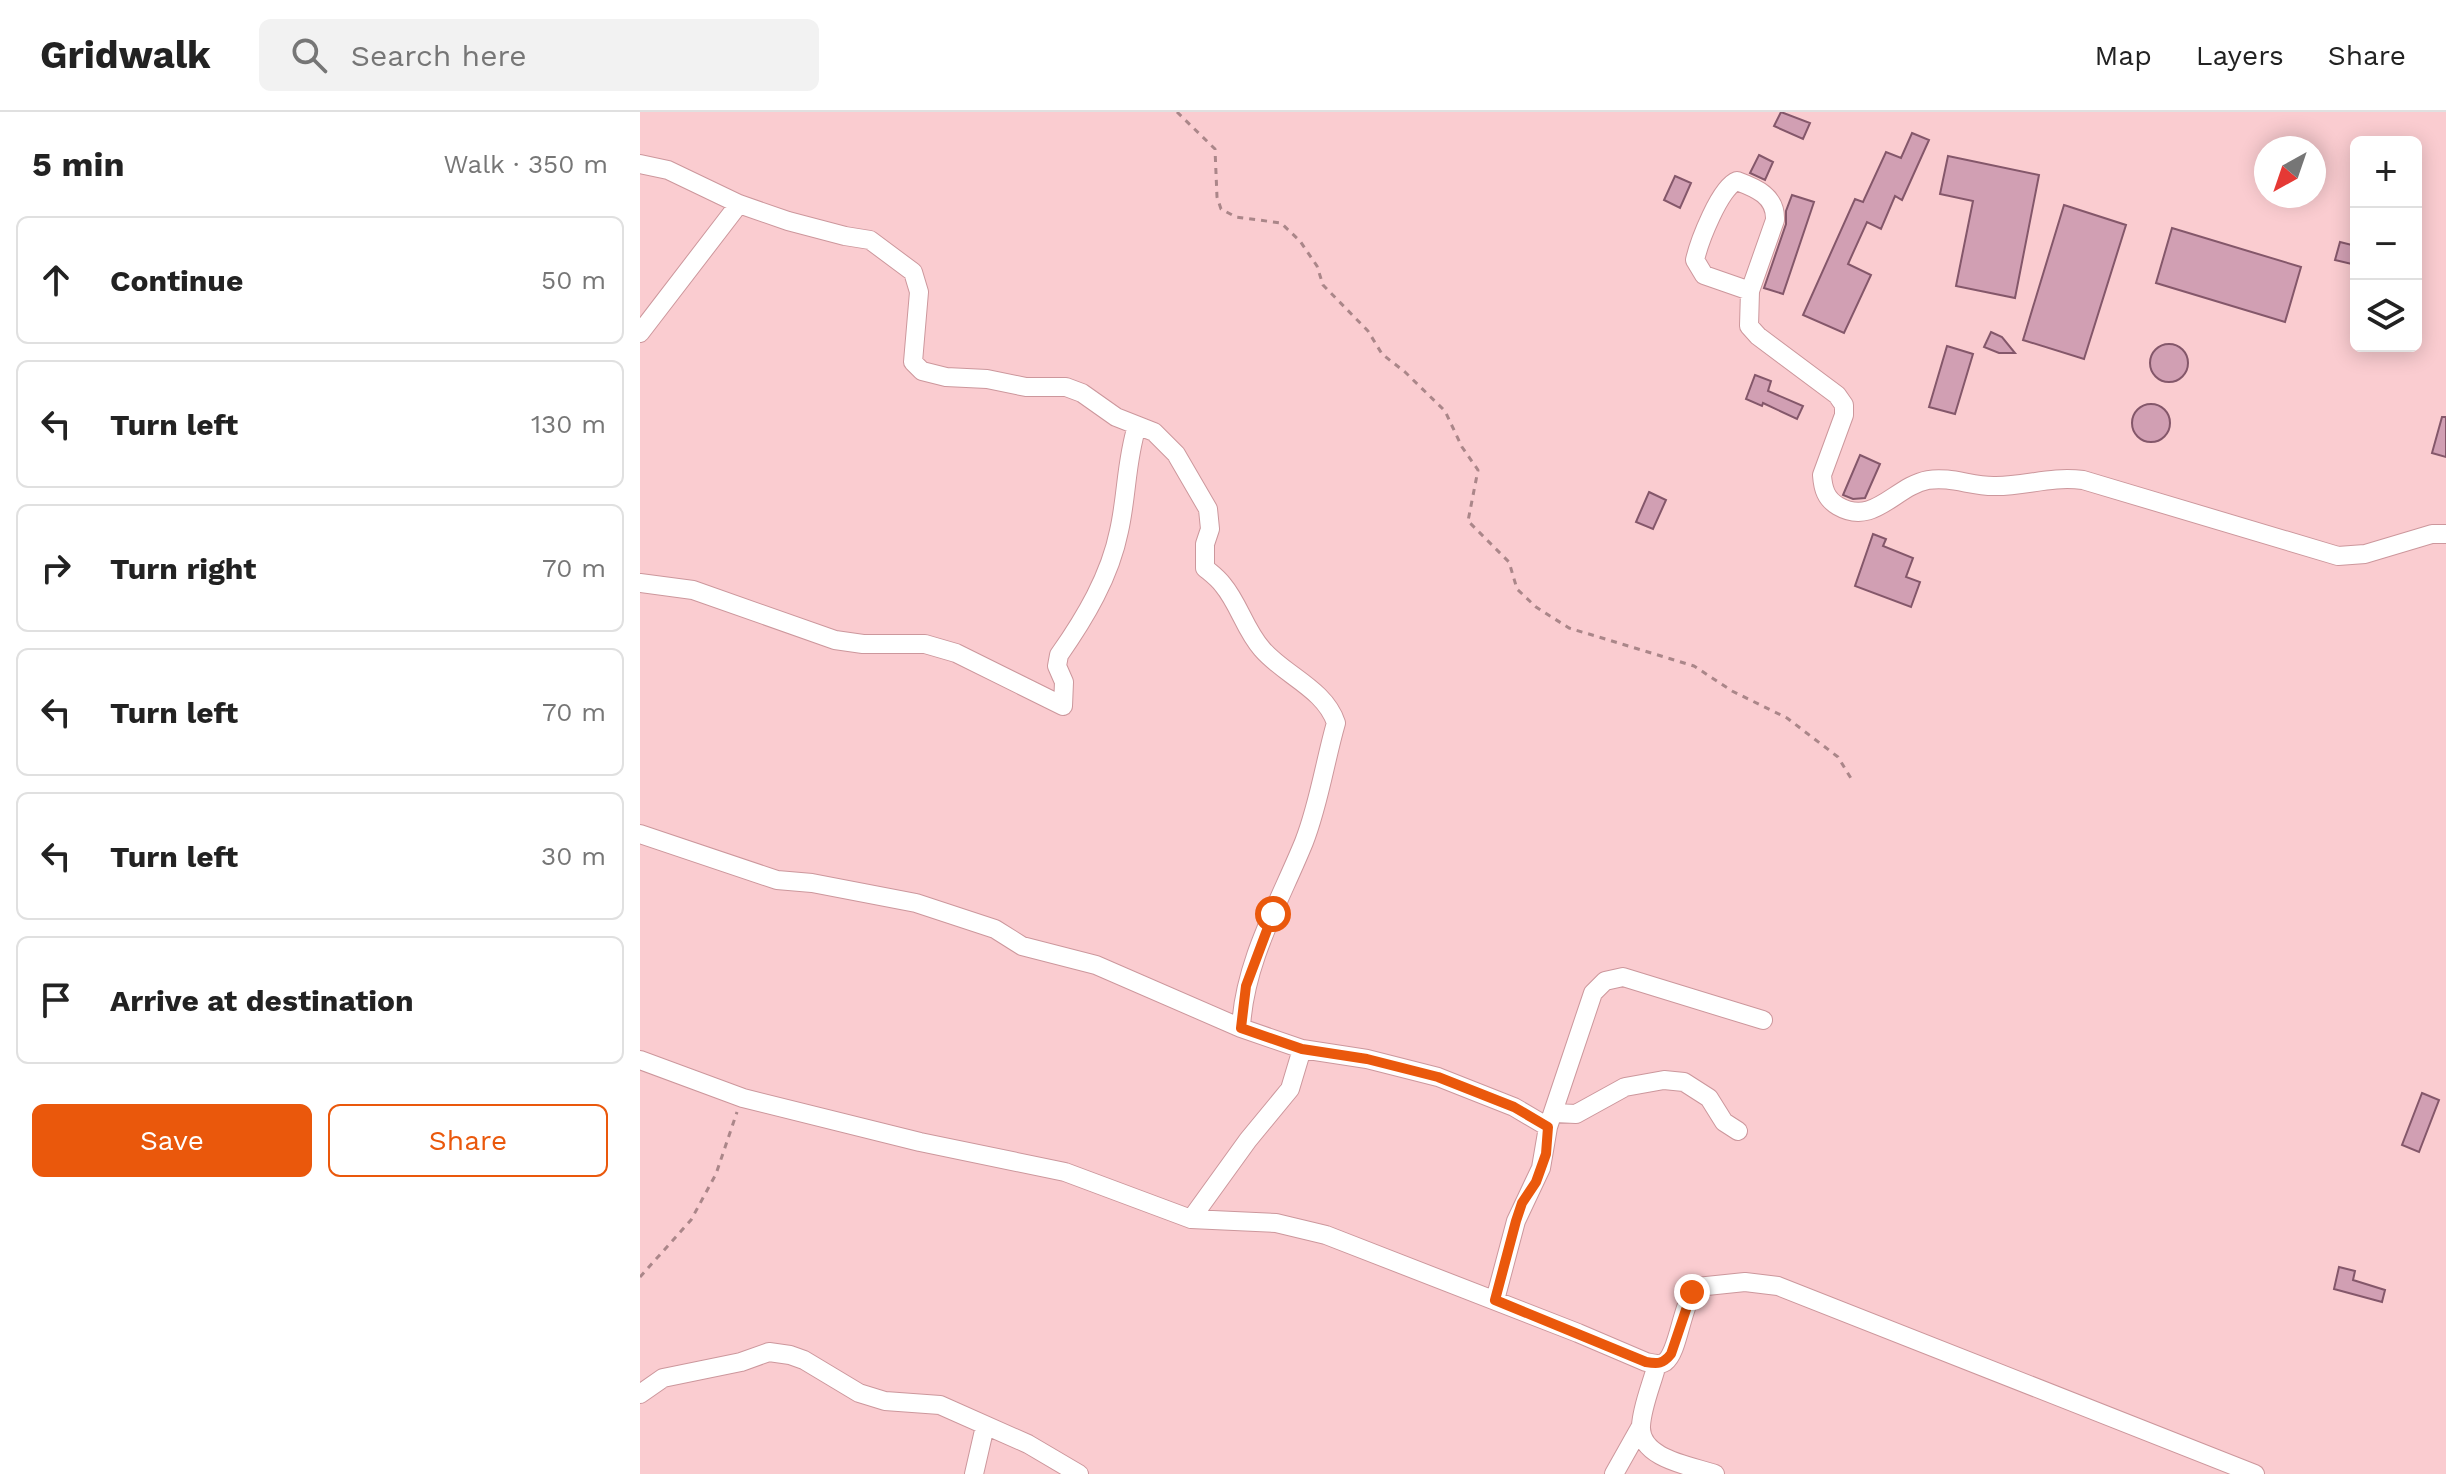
<!DOCTYPE html>
<meta charset="utf-8">
<style>
body{margin:0;font-family:"Work Sans",sans-serif;background:#f2f2f2;color:#222}
.controls{position:absolute;right:24px;top:24px;display:grid;overflow:hidden;border-radius:12px;box-shadow:0 4px 20px #0003}
.controls button{width:72px;height:72px;display:grid;place-items:center;padding:0;border:0;border-bottom:2px solid #e0e0e0;background:#fff;color:#222;font:40px sans-serif}
.compass{position:absolute;left:1614px;top:24px;width:72px;height:72px;border-radius:50%;background:#fff;box-shadow:0 4px 20px #0003;rotate:220deg}
.stop{position:absolute;width:24px;height:24px;margin:-18px;border:6px solid #ea580c;border-radius:50%;background:#fff}
.stop.end{background:#ea580c;border-color:#fff;box-shadow:0 2px 8px #0008}
.list{margin:0;padding:0;list-style:none}
h2{display:flex;justify-content:space-between;align-items:center;height:104px;margin:0;padding:0 32px;font-size:34px}
h2 small{font-size:26px;font-weight:400;color:#767676}
.list li{display:grid;grid-template-columns:52px 1fr auto;gap:24px;align-items:center;box-sizing:border-box;height:128px;margin:0 16px 16px;padding:0 16px;border:2px solid #e0e0e0;border-radius:12px}
.list b{display:block;font-size:30px;white-space:nowrap}
.list em{font-size:26px;font-style:normal;color:#767676}
.actions{display:flex;gap:16px;padding:24px 32px}
.actions a{flex:1;padding:18px 0;border:2px solid #ea580c;border-radius:12px;text-align:center;font-size:28px;color:#ea580c}
.actions .main{background:#ea580c;color:#fff}
.icon{flex:none;width:44px;height:44px;fill:none;stroke:currentColor;stroke-width:2;stroke-linecap:round;stroke-linejoin:round}
.map{position:relative;flex:none;width:1806px;height:1362px;overflow:hidden}
header{display:flex;align-items:center;gap:48px;box-sizing:border-box;height:112px;padding:0 40px;background:#fff;border-bottom:2px solid #e0e0e0}
header strong{font-size:38px}
nav{display:flex;gap:44px;margin-inline-start:auto;font-size:28px}
.search{width:560px;height:72px;background:#f2f2f2;display:flex;align-items:center;gap:20px;box-sizing:border-box;padding:0 28px;border-radius:12px;color:#767676;font-size:30px}
main{display:flex}
aside{flex:1;background:#fff}
.map>svg:first-child{display:block}
.building{fill:#d19fb3;stroke:#84576a;stroke-width:2}
.lines{fill:none;stroke-linecap:round;stroke-linejoin:round}
.minor-casing{stroke:#cc979c;stroke-width:20}
.path{stroke:#aa8689;stroke-width:3;stroke-dasharray:6 6;stroke-linecap:butt}
.minor{stroke:#fff;stroke-width:18}
.route{stroke:#ea580c;stroke-width:10}
</style>
<header>
<strong>Gridwalk</strong>
<div class="search"><svg class="icon" aria-label="search" viewBox="0 0 24 24"><circle cx="10" cy="10" r="6"/><path d="M15 15l6 6"/></svg>Search here</div>
<nav><a>Map</a><a>Layers</a><a>Share</a></nav>
</header>
<main>
<aside>
<h2>5 min<small>Walk · 350 m</small></h2>
<ul class="list">
<li><svg class="icon" aria-label="ahead" viewBox="0 0 24 24"><path d="M12 20V5M6 11l6-6 6 6"/></svg><div><b>Continue</b></div><em>50 m</em></li>
<li><svg class="icon" aria-label="left" viewBox="0 0 24 24"><path d="M17 20v-9H6M10 6l-5 5 5 5"/></svg><div><b>Turn left</b></div><em>130 m</em></li>
<li><svg class="icon" aria-label="right" viewBox="0 0 24 24"><path d="M7 20v-9h11M14 6l5 5-5 5"/></svg><div><b>Turn right</b></div><em>70 m</em></li>
<li><svg class="icon" aria-label="left" viewBox="0 0 24 24"><path d="M17 20v-9H6M10 6l-5 5 5 5"/></svg><div><b>Turn left</b></div><em>70 m</em></li>
<li><svg class="icon" aria-label="left" viewBox="0 0 24 24"><path d="M17 20v-9H6M10 6l-5 5 5 5"/></svg><div><b>Turn left</b></div><em>30 m</em></li>
<li><svg class="icon" aria-label="arrive" viewBox="0 0 24 24"><path d="M6 21V4h12l-3 4 3 4H6"/></svg><div><b>Arrive at destination</b></div></li>
</ul>
<div class="actions"><a class="main">Save</a><a>Share</a></div>
</aside>
<div class="map">
<svg width="1806" height="1362" viewBox="0 0 1806 1362">
<rect width="100%" height="100%" fill="#faccd0"/>
<!-- building -->
<path class="building" d="M1141 0 1170 11 1163 27 1134 14Z
M1272 21 1289 28 1262 88 1255 84 1241 117 1227 110 1208 152 1231 163 1204 221 1163 203 1215 87 1223 90 1246 40 1261 46Z
M1119 43 1133 50 1125 68 1110 61Z
M1308 44 1399 63 1375 186 1316 174 1333 89 1300 82Z
M1035 64 1051 71 1040 96 1024 88Z
M1152 83 1174 90 1143 182 1124 176 1146 112V99Z
M1424 93 1486 113 1444 247 1383 228Z
M1532 116 1661 155 1645 210 1516 171Z
M1700 130 1716 134V153L1695 148Z
M1351 220 1362 225 1375 241H1359L1344 235Z
M1510 251a19 19 0 1 1 38 0a19 19 0 1 1-38 0Z
M1307 234 1333 242 1315 302 1289 295Z
M1115 263 1131 269 1128 279 1163 294 1157 307 1123 291 1122 294 1106 287Z
M1492 311a19 19 0 1 1 38 0a19 19 0 1 1-38 0Z
M1802 305H1806V345L1792 341Z
M1220 343 1240 352 1225 386 1213 387 1203 383Z
M1009 380 1026 388 1013 417 996 410Z
M1233 422 1246 427 1243 434 1273 446 1266 465 1280 470 1271 495 1215 474Z
M1782 981 1799 988 1779 1040 1762 1033Z
M1699 1155 1715 1159 1713 1168 1745 1178 1742 1190 1694 1177Z"/>
<g class="lines">
<defs>
<path id="minor" d="M0 52 28 58 99 92 148 109 205 124 230 128 273 160 279 180 273 250 282 259 306 265 347 267 386 275H426L442 281 476 305 514 320 536 342 568 397 570 417 565 432V456C571 461 578 466 583 473 599 492 605 518 622 537 644 563 685 577 696 611 685 649 679 692 664 730 640 789 604 850 601 916
M1110 179 1064 163 1055 148C1059 130 1080 75 1097 69 1116 76 1136 84 1135 108L1110 179 1109 214 1118 224 1197 283 1204 293V303L1182 363C1183 377 1186 387 1198 394 1234 415 1255 374 1288 368 1311 364 1333 375 1356 374 1387 374 1410 364 1443 368L1698 444 1725 442 1792 422H1806
M0 221 99 92
M0 471 53 478 195 528 223 532H285L316 541 423 594 424 570 417 554 419 543C445 506 470 464 479 419 487 384 486 348 497 314
M0 722 137 768 172 771 276 791 355 817 382 834 456 853 601 916 662 937 727 947 798 965 874 995 908 1015
M0 948 103 986 280 1030 425 1060 551 1107 636 1111 686 1123 938 1221 1006 1250C1011 1251 1019 1254 1025 1250 1039 1240 1041 1192 1057 1175L1105 1170 1138 1174 1615 1362
M915 1001 936 1002 985 975 1024 968 1044 970 1069 986 1084 1010 1098 1019
M551 1107 608 1028 650 977 662 937
M855 1188 876 1109 901 1056 908 1015 953 881 965 869 983 865 1123 908
M1017 1252C1012 1272 1002 1294 1001 1314 999 1347 1052 1354 1075 1362
M0 1282 23 1266 101 1250 129 1240 150 1243 164 1248 219 1281 245 1289 300 1293 388 1332 439 1362
M334 1362 345 1314
M974 1362 1001 1314"/>
</defs>
<!-- minor casing -->
<use href="#minor" class="minor-casing"/>
<!-- path -->
<path class="path" d="M537 0 575 37 577 85 581 97 596 105 641 111 660 129 677 154 683 173 728 219 742 242 765 260 805 299 822 335 838 358 828 409 869 450 877 477 896 495 929 516 1054 554 1092 579 1147 606 1198 645 1212 668
M0 1165 51 1108 76 1062 97 1000"/>
<!-- minor -->
<use href="#minor" class="minor"/>
</g>
<g class="lines">
<!-- route -->
<path class="route" d="M633 802 606 874 601 916 662 937 727 947 798 965 874 995 908 1015 906 1042 896 1070 882 1091 876 1109 855 1188 1006 1250C1018 1252 1023 1252 1031 1242L1052 1180"/>
</g>
</svg>
<div class="controls">
<button>+</button>
<button>−</button>
<button><svg class="icon" aria-label="layers" viewBox="0 0 24 24"><path d="M12 4l9 5-9 5-9-5zM3 14l9 5 9-5"/></svg></button>
</div>
<svg class="compass" viewBox="-18 -18 36 36"><path d="M0-13l5 13h-10z" fill="#e53935"/><path d="M0 13l5-13h-10z" fill="#767676"/></svg>
<div class="stop" style="left:633px;top:802px"></div>
<div class="stop end" style="left:1052px;top:1180px"></div>
</div>
</main>
